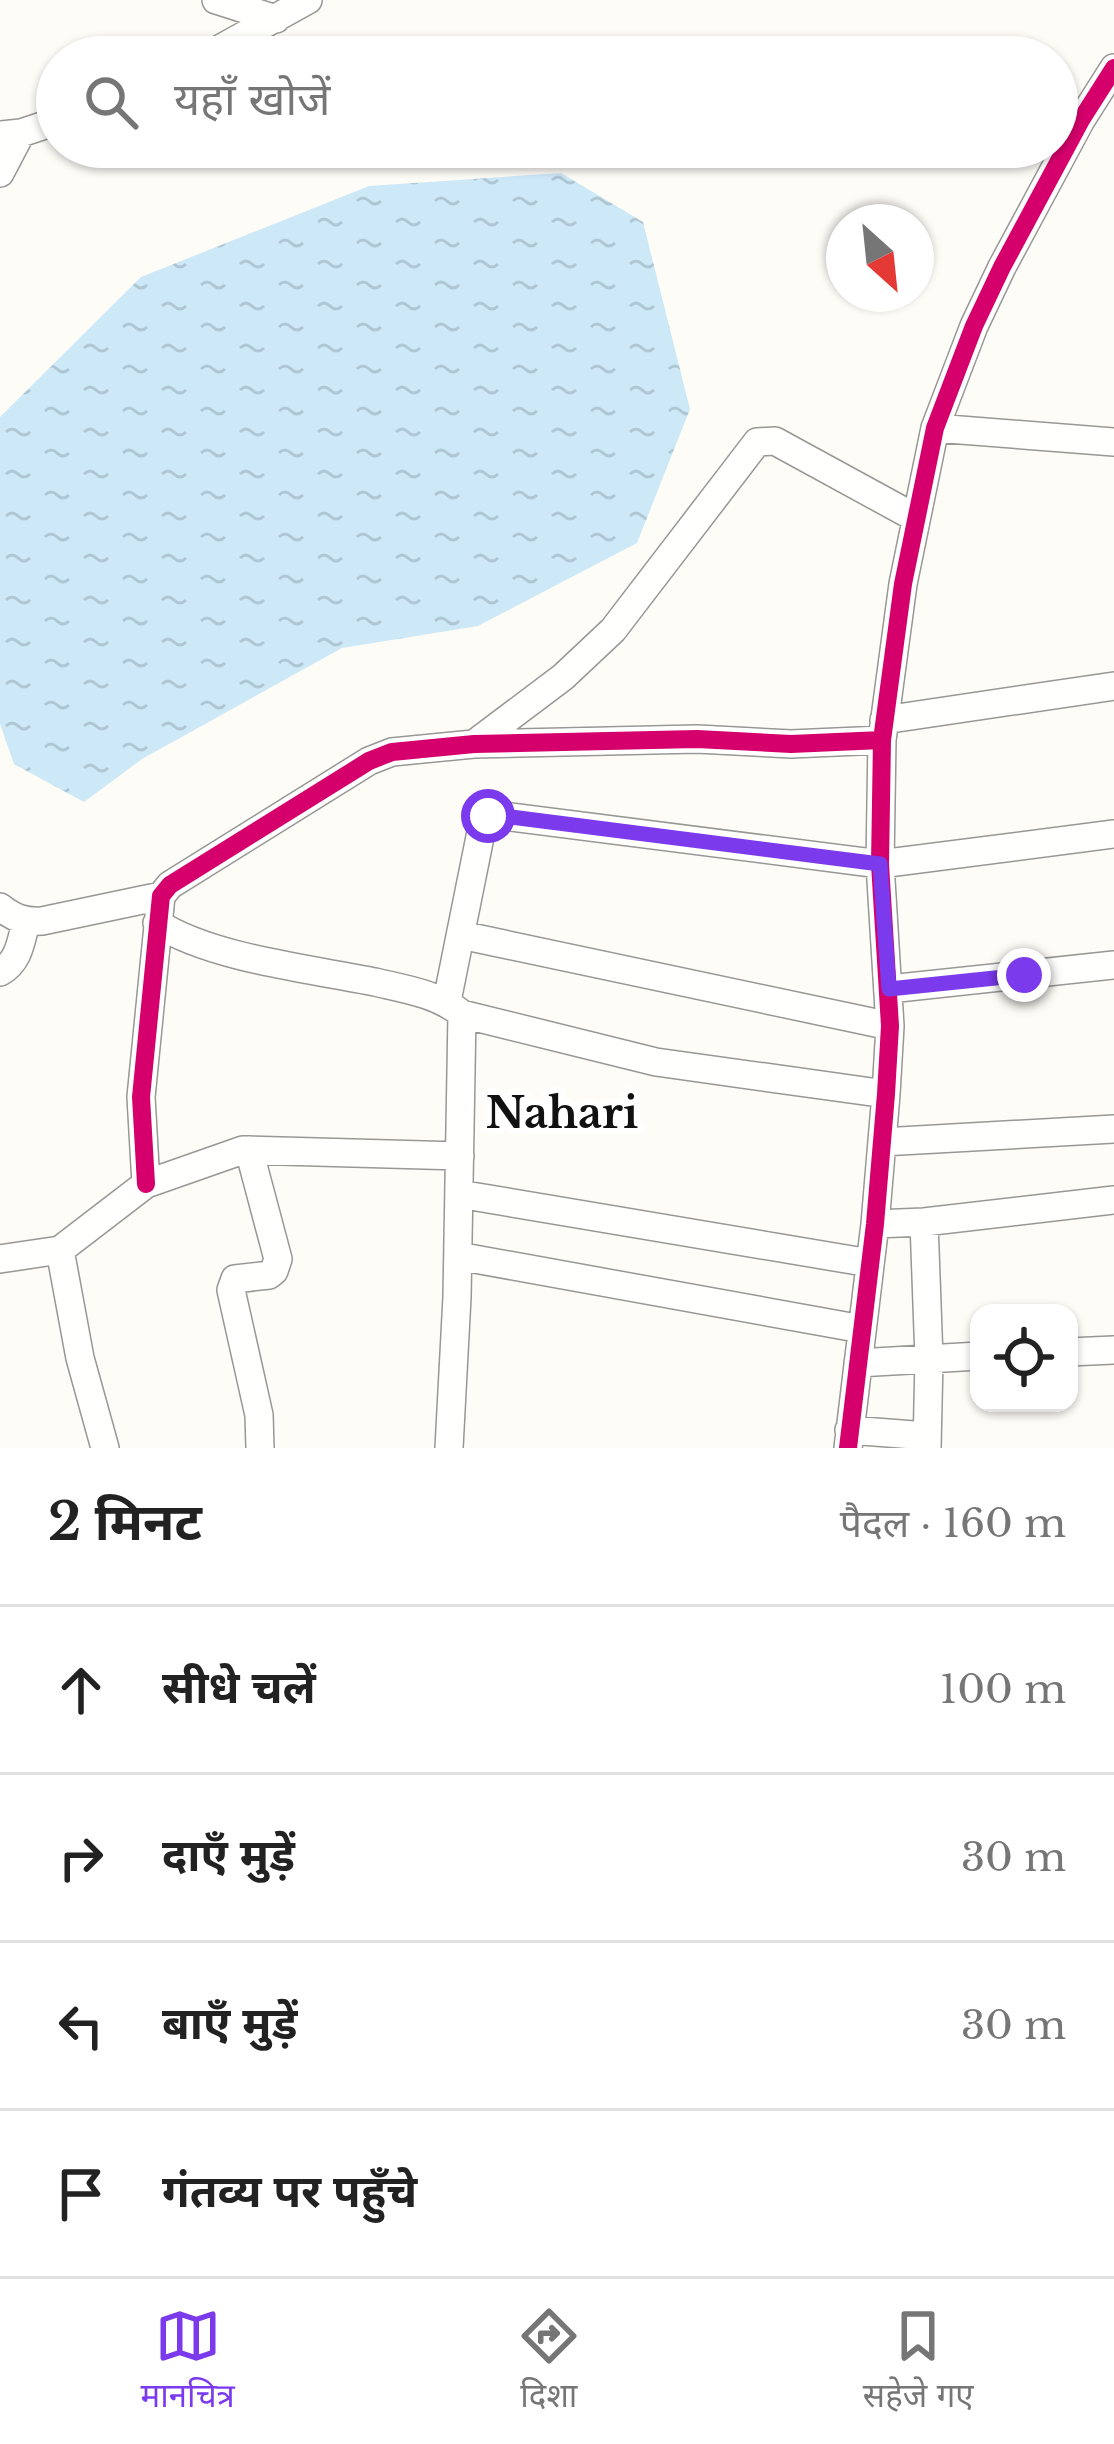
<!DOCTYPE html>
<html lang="hi">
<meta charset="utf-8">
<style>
body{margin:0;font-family:"Libre Baskerville","Noto Sans Devanagari",serif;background:#f2f2f2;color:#222}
.controls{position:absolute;right:36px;bottom:36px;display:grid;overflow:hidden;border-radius:24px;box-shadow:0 3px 9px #0004}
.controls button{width:108px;height:108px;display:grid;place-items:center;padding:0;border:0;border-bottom:3px solid #e0e0e0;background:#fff;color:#222;font:60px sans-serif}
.compass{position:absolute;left:826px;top:204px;width:108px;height:108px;border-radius:50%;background:#fff;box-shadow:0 3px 9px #0004;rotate:153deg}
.stop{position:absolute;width:36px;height:36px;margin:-27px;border:9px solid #7c3aed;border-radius:50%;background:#fff}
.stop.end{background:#7c3aed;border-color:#fff;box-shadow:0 3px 12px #0008}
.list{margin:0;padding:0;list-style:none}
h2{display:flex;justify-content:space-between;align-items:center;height:156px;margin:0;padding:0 48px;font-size:51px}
h2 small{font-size:39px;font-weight:400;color:#767676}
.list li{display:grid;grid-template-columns:78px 1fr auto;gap:36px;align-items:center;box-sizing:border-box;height:168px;padding:0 48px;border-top:3px solid #e0e0e0}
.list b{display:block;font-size:45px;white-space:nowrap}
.list em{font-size:39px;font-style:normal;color:#767676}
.icon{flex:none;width:66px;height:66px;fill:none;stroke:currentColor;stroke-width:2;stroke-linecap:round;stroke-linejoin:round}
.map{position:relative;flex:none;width:1114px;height:1448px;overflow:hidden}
.search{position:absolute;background:#fff;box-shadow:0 3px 9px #0004;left:36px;right:36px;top:36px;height:132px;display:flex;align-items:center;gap:30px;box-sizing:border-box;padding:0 42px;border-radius:66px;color:#767676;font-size:45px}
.sheet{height:828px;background:#fff}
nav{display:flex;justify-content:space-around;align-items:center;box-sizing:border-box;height:168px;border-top:3px solid #e0e0e0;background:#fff;font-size:33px;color:#767676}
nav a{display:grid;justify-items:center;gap:6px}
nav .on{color:#7c3aed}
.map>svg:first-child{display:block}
.water{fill:url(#water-ripples)}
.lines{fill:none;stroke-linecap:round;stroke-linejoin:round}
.minor-casing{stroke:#979795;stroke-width:30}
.minor{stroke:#fffffe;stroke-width:27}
.cycleway-casing{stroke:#fff;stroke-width:26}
.cycleway{stroke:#d6006c;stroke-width:18}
.route{stroke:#7c3aed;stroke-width:15}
.labels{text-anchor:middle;stroke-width:12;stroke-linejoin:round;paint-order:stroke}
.quarter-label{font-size:42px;font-weight:bold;fill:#111;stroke:#fff}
</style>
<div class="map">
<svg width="1114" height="1448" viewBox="0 0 1114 1448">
<defs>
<pattern id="water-ripples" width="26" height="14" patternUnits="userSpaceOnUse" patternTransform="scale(3)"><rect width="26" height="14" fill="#cde8f7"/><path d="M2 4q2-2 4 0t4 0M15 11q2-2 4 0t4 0" fill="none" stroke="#afc6d3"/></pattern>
</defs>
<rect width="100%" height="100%" fill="#fdfcf7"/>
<!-- water -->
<path class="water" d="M561 173 643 222 690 409 637 543 478 626 342 648 142 759 84 802 14 764 0 724V417L141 277 369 186Z"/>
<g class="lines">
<defs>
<path id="minor" d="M216 0 276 19
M205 57 308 0
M0 135 21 133 57 121
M0 173 21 133
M935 428 1114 442
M884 720 1114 686
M474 744 563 677 613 630 757 442 775 441 916 518
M0 907C14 918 24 922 42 921L161 896
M157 923C210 958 311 969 375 982 405 989 438 994 462 1014L457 1297 449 1448
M461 935 890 1026
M0 972C19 962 21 941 26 922
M889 989 1114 965
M447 1001 482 827 488 816 495 815 880 864 1114 834
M462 1014 656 1062 886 1094
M882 1142 1114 1129
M249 1150 278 1259 274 1271 269 1275 235 1279 231 1290 259 1415 260 1448
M146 1184 141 1097 161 896 170 885 369 761 392 752 474 744 697 739 791 744 882 740
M459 1194 870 1263
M924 1222 929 1359 927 1448
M875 1224 924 1222 1114 1200
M60 1250 80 1358 105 1448
M458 1256 862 1329
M0 1259 60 1250 146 1184 243 1150 460 1156
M1069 1352 1114 1350
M858 1363 979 1356
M849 1430 927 1436
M848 1448 875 1224 886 1094 890 1026 880 864 882 740 903 584 935 428 974 326 1002 267 1081 120 1114 68"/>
</defs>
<!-- minor casing -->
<use href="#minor" class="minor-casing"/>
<!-- minor -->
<use href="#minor" class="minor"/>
<defs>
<path id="cycleway" d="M146 1184 141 1097 161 896 170 885 369 761 392 752 474 744 697 739 791 744 882 740
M848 1448 875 1224 886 1094 890 1026 880 864 882 740 903 584 935 428 974 326 1002 267 1081 120 1114 68"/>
</defs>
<!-- cycleway casing -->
<use href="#cycleway" class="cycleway-casing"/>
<!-- cycleway -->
<use href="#cycleway" class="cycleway"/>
</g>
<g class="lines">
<!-- route -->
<path class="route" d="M488 816 495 815 880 864 889 989 1024 975"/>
</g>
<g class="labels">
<!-- quarter labels -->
<g class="quarter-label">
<text x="562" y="1128">Nahari</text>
</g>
</g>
</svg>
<div class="controls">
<button><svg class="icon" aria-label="locate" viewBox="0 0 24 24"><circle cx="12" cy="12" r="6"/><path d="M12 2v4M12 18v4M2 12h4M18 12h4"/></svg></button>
</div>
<svg class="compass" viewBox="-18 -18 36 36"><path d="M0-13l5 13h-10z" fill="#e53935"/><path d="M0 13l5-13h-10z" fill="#767676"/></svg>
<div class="stop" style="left:488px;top:816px"></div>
<div class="stop end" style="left:1024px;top:975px"></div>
<div class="search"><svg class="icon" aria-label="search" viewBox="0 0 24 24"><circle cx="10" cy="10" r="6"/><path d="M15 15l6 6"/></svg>यहाँ खोजें</div>
</div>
<section class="sheet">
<h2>2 मिनट<small>पैदल · 160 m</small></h2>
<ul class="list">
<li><svg class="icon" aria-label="ahead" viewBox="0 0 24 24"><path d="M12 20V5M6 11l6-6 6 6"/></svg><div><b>सीधे चलें</b></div><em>100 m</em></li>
<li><svg class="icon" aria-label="right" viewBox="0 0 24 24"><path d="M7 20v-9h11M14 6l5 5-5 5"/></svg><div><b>दाएँ मुड़ें</b></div><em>30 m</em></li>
<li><svg class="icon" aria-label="left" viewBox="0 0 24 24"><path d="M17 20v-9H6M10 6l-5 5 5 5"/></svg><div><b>बाएँ मुड़ें</b></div><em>30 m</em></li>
<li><svg class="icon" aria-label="arrive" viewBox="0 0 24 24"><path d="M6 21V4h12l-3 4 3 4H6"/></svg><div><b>गंतव्य पर पहुँचे</b></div></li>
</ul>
</section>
<nav>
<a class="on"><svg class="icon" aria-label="map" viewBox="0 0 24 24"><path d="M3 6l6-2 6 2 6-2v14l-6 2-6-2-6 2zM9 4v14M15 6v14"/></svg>मानचित्र</a>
<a><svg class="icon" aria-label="directions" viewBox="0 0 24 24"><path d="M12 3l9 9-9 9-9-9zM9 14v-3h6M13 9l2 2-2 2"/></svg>दिशा</a>
<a><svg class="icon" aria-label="saved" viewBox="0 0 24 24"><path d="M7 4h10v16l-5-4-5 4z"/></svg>सहेजे गए</a>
</nav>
